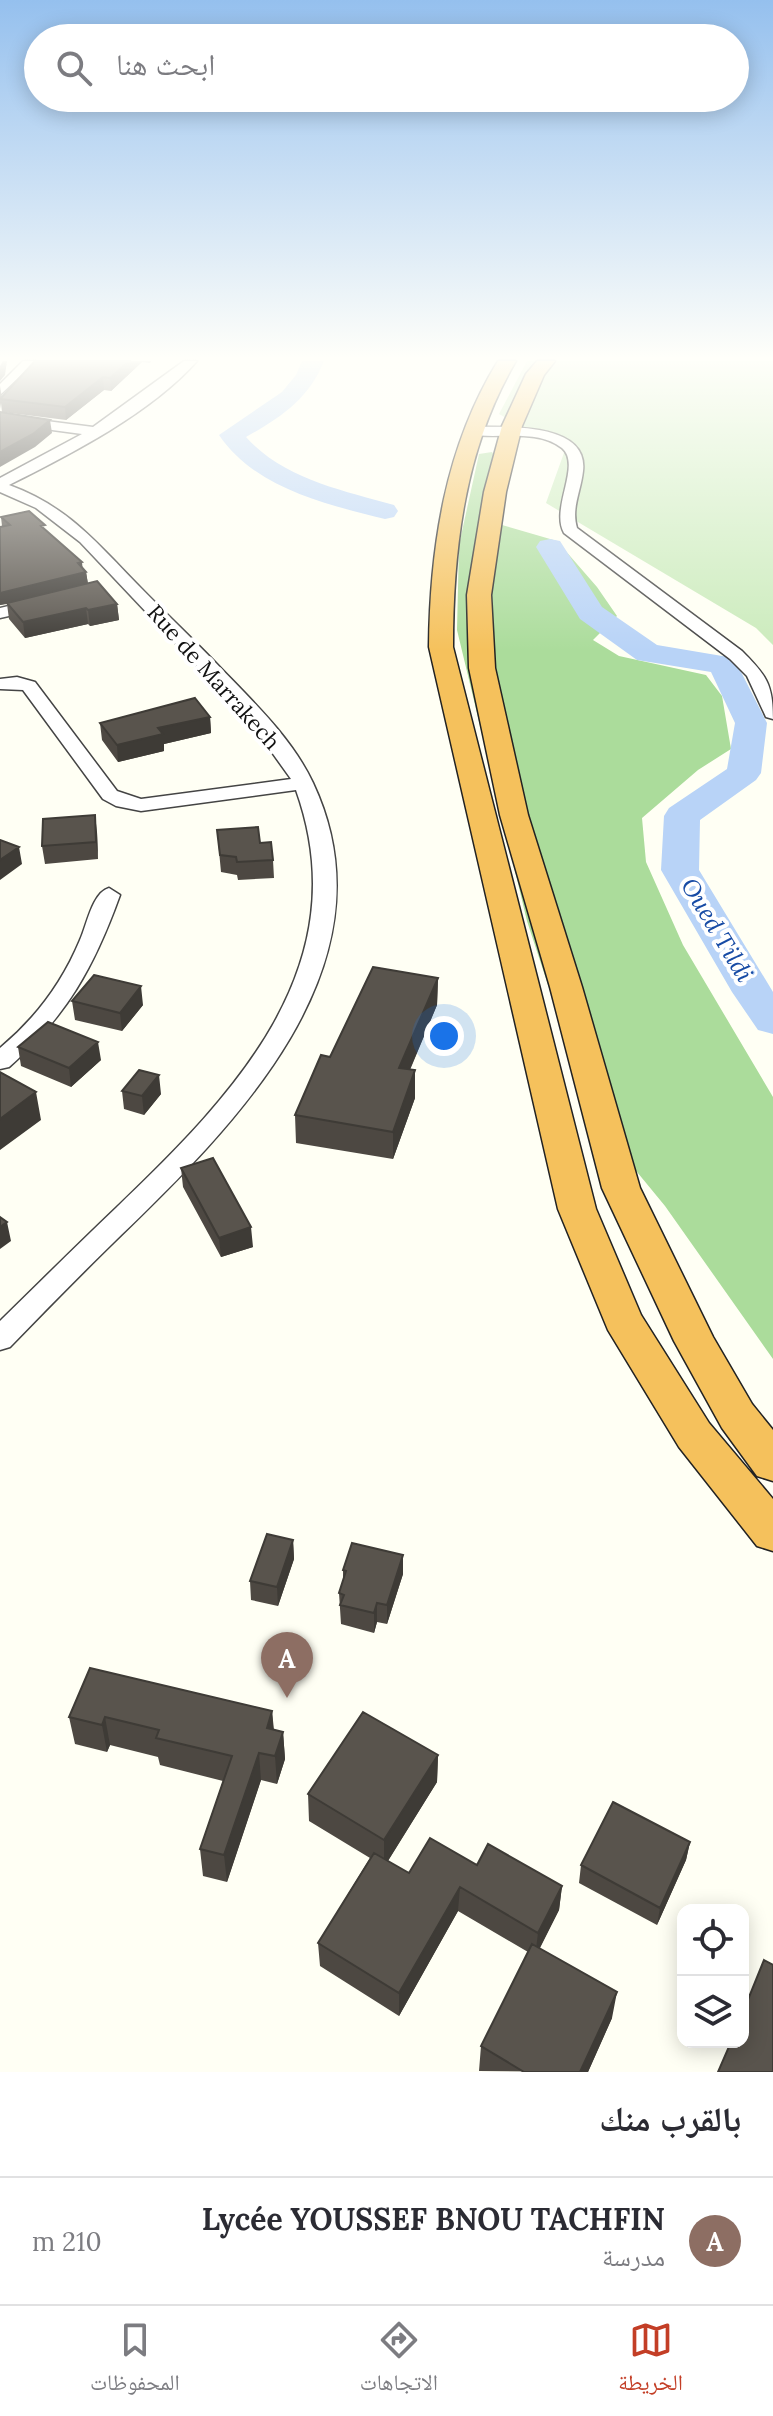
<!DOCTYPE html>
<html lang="ar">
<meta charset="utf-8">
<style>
body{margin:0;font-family:Lora,"Noto Naskh Arabic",serif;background:#f2f2f3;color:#2b2b33;direction:rtl}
.controls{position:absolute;right:24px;bottom:24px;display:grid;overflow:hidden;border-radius:16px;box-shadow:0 4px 20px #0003}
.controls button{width:72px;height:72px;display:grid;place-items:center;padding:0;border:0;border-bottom:2px solid #e1e1e2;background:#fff;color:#2b2b33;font:40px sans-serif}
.you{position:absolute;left:444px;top:1036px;width:28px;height:28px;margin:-20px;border:6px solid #fff;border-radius:50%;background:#1a73e8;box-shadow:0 0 0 12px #1a73e833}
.badge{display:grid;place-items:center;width:52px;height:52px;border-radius:50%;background:#c33e26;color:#fff;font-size:26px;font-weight:700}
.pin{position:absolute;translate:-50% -66px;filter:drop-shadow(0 2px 4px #0008)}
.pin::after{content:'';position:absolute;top:42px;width:28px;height:24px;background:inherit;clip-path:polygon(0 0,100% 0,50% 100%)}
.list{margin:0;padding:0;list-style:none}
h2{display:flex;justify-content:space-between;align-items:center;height:104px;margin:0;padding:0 32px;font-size:34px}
h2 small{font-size:26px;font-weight:400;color:#7c7c81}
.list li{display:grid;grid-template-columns:52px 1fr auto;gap:24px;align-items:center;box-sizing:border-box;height:128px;padding:0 32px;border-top:2px solid #e1e1e2}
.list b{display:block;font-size:30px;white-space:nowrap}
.list p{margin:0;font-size:26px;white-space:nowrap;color:#7c7c81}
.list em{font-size:26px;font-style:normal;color:#7c7c81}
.icon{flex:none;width:44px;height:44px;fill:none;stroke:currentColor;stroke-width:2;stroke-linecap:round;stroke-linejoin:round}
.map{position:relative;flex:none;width:773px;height:2072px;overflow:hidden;direction:ltr}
.search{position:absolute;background:#fff;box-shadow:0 4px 20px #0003;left:24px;right:24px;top:24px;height:88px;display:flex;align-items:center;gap:20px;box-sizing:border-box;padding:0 28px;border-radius:44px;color:#7c7c81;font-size:30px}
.sheet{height:232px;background:#fff}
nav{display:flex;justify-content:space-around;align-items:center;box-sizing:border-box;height:112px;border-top:2px solid #e1e1e2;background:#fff;font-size:22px;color:#7c7c81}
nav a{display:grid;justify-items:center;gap:4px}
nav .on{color:#c33e26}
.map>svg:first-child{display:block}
.green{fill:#cbebbc}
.forest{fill:#abdc9b}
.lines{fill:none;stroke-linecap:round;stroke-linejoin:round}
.river{fill:#b8d3f7;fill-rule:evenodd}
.minor-casing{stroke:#444;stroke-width:3}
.highway-casing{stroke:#222;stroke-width:3}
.minor{fill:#fff;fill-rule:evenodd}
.highway{fill:#f5c15c;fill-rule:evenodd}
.wall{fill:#4d4842}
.shaded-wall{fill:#3e3b36}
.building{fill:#59544d;stroke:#3e3b36;stroke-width:2}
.labels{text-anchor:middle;stroke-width:8;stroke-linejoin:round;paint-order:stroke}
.street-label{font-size:22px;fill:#111;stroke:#fff}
.water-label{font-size:24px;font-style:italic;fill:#174ba5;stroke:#fff}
</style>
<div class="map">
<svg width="773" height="2072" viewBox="0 0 773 2072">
<rect width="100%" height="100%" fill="#fffff4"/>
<!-- green -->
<path class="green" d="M527 361H773V645L756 628 546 503 565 450 499 414Z"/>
<!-- forest -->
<path class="forest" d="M492 452 496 458 502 525 557 541 597 587 617 616 593 640 619 656 706 675 722 696 731 749 698 770 642 818 646 862 683 945 773 1097V1359L665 1206 591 1116 527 921 457 630 459 545 479 454Z"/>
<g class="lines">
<!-- river -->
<path class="river" d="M302 361H324C309 399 280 418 246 437 284 479 342 490 394 505L398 511 394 517 385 519C325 504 255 488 219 435L282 392 296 375Z
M550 539 560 541 602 607 657 645 734 658 767 723 761 773 756 780 700 820 699 870 773 992V1034L758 1030 732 992 661 870 664 816 669 808 727 769 735 723 711 672 637 660 580 619 536 547 540 541Z"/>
<defs>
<path id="minor" d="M23 361H36L0 395V384Z
M184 361H197C151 413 71 454 9 485 67 506 95 541 137 584 162 610 189 635 214 661 249 698 291 736 313 783 399 966 232 1128 113 1243 78 1277 44 1312 10 1347L0 1350V1321C39 1283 78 1244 117 1207 235 1094 359 966 296 790L141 811 116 806 103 799 23 690 0 689V679L17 677 35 682 117 791 141 799 291 779 251 723 80 542 36 508 0 492V478L82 434 0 423V415L93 427Z
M473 427C505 427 589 422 583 471 581 491 571 508 577 528L742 651C766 675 773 684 773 719L766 717 747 676 730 659 564 533C550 508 582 465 562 448 537 428 497 440 468 434L466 431Z
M38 599 46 604 44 608 0 618V608Z
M109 888 120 895C94 967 67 1016 9 1067L0 1069V1048C36 1018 62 983 80 940 87 925 92 893 109 888Z"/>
<path id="highway" d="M498 361H516C465 447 453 548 453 647L596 1209 641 1315 709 1423 773 1499V1551L757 1546 679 1447 608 1330 558 1209 429 647C430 548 445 447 498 361Z
M537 361H555L544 375 522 426 506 492 491 595 495 668 528 815 582 987 640 1188 713 1337 752 1404 773 1430V1481L757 1476 722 1428 674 1341 602 1188 550 987 500 815 469 668 467 595 484 492 502 426 526 374Z"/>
</defs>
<!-- minor casing -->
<use href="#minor" class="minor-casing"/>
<!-- highway casing -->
<use href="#highway" class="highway-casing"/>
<!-- minor -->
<use href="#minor" class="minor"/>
<!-- highway -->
<use href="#highway" class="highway"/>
</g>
<!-- wall -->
<path class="wall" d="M35 361H151L150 363 142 362 111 391 104 390 66 420 2 412 1 403 0 409V386L2 398Z
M1 517 46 530 86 572 88 584 117 604 119 620 90 626 88 624 25 638 9 619 7 604 0 605V527L2 526Z
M210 717 211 733 164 744V751L118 762 102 740 100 723Z
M217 830 260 843 273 860 274 878 238 880 237 875 221 872Z
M97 832 98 859 45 864 42 846Z
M438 978 437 1005 410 1070 415 1098 393 1159 296 1143 295 1115 330 1057Z
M72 1001 143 1005 122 1031 75 1020Z
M18 1047 101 1060 71 1087 21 1066Z
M122 1091 161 1094 144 1115 124 1109Z
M181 1168 253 1247 221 1257 183 1187Z
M293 1540 294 1559 278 1606 251 1600 250 1581Z
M343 1570 403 1574 387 1624 377 1622 374 1633 341 1624 339 1593 343 1581Z
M272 1711 274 1730 283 1732 285 1759 277 1784 261 1780 227 1882 203 1876 200 1849 223 1781 160 1765 158 1757 110 1745 107 1752 75 1744 69 1717Z
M438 1755 437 1782 388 1861 409 1873 477 1865 562 1886 559 1910 540 1948 612 2018 588 2072 479 2071 481 2046 528 1952 458 1911 399 2016 320 1966 318 1943 370 1858 309 1821 308 1794Z
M690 1842 686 1860 657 1925 579 1883 581 1865Z"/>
<!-- shaded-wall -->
<path class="shaded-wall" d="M3 361H7L5 375 0 381V366Z
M129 361H142V362L111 391 110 378Z
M103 377 104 390 66 420 65 407Z
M50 420 52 433 35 447 0 467V452Z
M82 562 83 573 86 572 88 584 0 605V593Z
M117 604 119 620 90 626 88 610Z
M86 608 88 624 25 638 23 622Z
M210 717 211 733 164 744V751L118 762 117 745 158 728Z
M95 815 97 832 98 859 96 842Z
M19 847 22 864 0 880V860Z
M438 978 437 1005 399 1095V1068Z
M141 986 143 1005 122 1031 120 1013Z
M98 1042 101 1060 71 1087 69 1068Z
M415 1070V1098L393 1159V1132Z
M159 1075 161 1094 144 1115 142 1096Z
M36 1092 41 1120 0 1150V1119Z
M7 1222 11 1241 0 1249V1227Z
M251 1227 253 1247 221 1257 219 1238Z
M293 1540 294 1559 278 1606 277 1587Z
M403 1555V1574L387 1624V1605Z
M377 1603V1622L374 1633V1613Z
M272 1711 274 1739 267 1728Z
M105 1717 110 1745 107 1752 102 1725Z
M283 1732 285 1759 277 1784 275 1756Z
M259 1753 261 1780 227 1882 224 1855Z
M438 1755 437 1782 384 1867V1840Z
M690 1842 686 1860 657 1925 660 1908Z
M562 1886 559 1910 535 1957 538 1933Z
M460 1887 458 1911 399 2016V1993Z
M617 1992 612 2018 588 2072H580Z"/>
<!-- building -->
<path class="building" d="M35 361H129L110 378 103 377 65 407 0 399Z
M0 412 50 420 33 434 0 452Z
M29 511 45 525 41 526 82 562 78 563 86 572 0 593V527L10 525 1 517Z
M97 581 117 604 88 610 86 608 23 622 7 603Z
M195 698 210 717 158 728 163 734 117 745 100 723Z
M95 815 96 842 42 846 43 819Z
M258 827 260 843 271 842 273 860 237 862 236 857 220 855 217 830Z
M0 840 19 847 0 860Z
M373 967 438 978 399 1068 415 1070 393 1132 295 1115 321 1055 330 1057Z
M94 975 141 986 120 1013 72 1001Z
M48 1022 98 1042 69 1068 18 1047Z
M139 1070 159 1075 142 1096 122 1091Z
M0 1072 36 1092 0 1119Z
M213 1158 251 1227 219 1238 181 1168Z
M0 1217 7 1222 0 1227Z
M267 1534 293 1540 277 1587 250 1581Z
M352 1543 403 1555 387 1605 377 1603 374 1613 340 1605 344 1595 339 1593 346 1571 343 1570Z
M90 1668 272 1711 267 1728 283 1732 275 1756 259 1753 224 1855 200 1849 232 1756 156 1738 159 1730 105 1717 102 1725 69 1717Z
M363 1712 438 1755 384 1840 308 1794Z
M613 1802 690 1842 660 1908 581 1865Z
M430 1838 477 1865 488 1844 562 1886 538 1933 460 1887 399 1993 318 1943 374 1853 409 1873Z
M532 1944 617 1992 580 2072H524L481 2046Z
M764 1960 773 1965V2072H718L731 2042H743V2012Z"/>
<!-- sky -->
<linearGradient id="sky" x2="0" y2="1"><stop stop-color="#95c0ee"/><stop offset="0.55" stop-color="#fffffa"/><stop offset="1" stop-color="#fffffa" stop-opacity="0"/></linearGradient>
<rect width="773" height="651" fill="url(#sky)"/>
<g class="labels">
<!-- street labels -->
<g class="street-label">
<text transform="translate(214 677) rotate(48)" y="8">Rue de Marrakech</text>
</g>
<!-- water labels -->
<g class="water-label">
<text transform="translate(717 930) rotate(59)" y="8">Oued Tildi</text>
</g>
</g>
</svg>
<div class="controls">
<button><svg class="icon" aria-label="locate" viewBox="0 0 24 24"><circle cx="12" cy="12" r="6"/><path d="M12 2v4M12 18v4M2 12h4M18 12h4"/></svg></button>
<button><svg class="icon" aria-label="layers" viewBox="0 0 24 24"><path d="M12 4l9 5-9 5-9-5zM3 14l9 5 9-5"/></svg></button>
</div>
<div class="you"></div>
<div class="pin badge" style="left:287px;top:1698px;background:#8d6e63">A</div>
<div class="search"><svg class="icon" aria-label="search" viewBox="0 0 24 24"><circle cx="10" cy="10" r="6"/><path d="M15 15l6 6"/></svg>ابحث هنا</div>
</div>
<section class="sheet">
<h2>بالقرب منك<small></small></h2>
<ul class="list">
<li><span class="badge" style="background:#8d6e63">A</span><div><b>Lycée YOUSSEF BNOU TACHFIN</b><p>مدرسة</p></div><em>210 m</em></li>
</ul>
</section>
<nav>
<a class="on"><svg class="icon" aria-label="map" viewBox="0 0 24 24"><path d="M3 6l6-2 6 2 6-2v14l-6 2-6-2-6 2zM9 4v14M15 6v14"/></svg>الخريطة</a>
<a><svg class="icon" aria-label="directions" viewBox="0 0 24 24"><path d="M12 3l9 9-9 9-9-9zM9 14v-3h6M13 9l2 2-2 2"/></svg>الاتجاهات</a>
<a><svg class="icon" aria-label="saved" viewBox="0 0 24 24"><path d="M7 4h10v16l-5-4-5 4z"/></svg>المحفوظات</a>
</nav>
